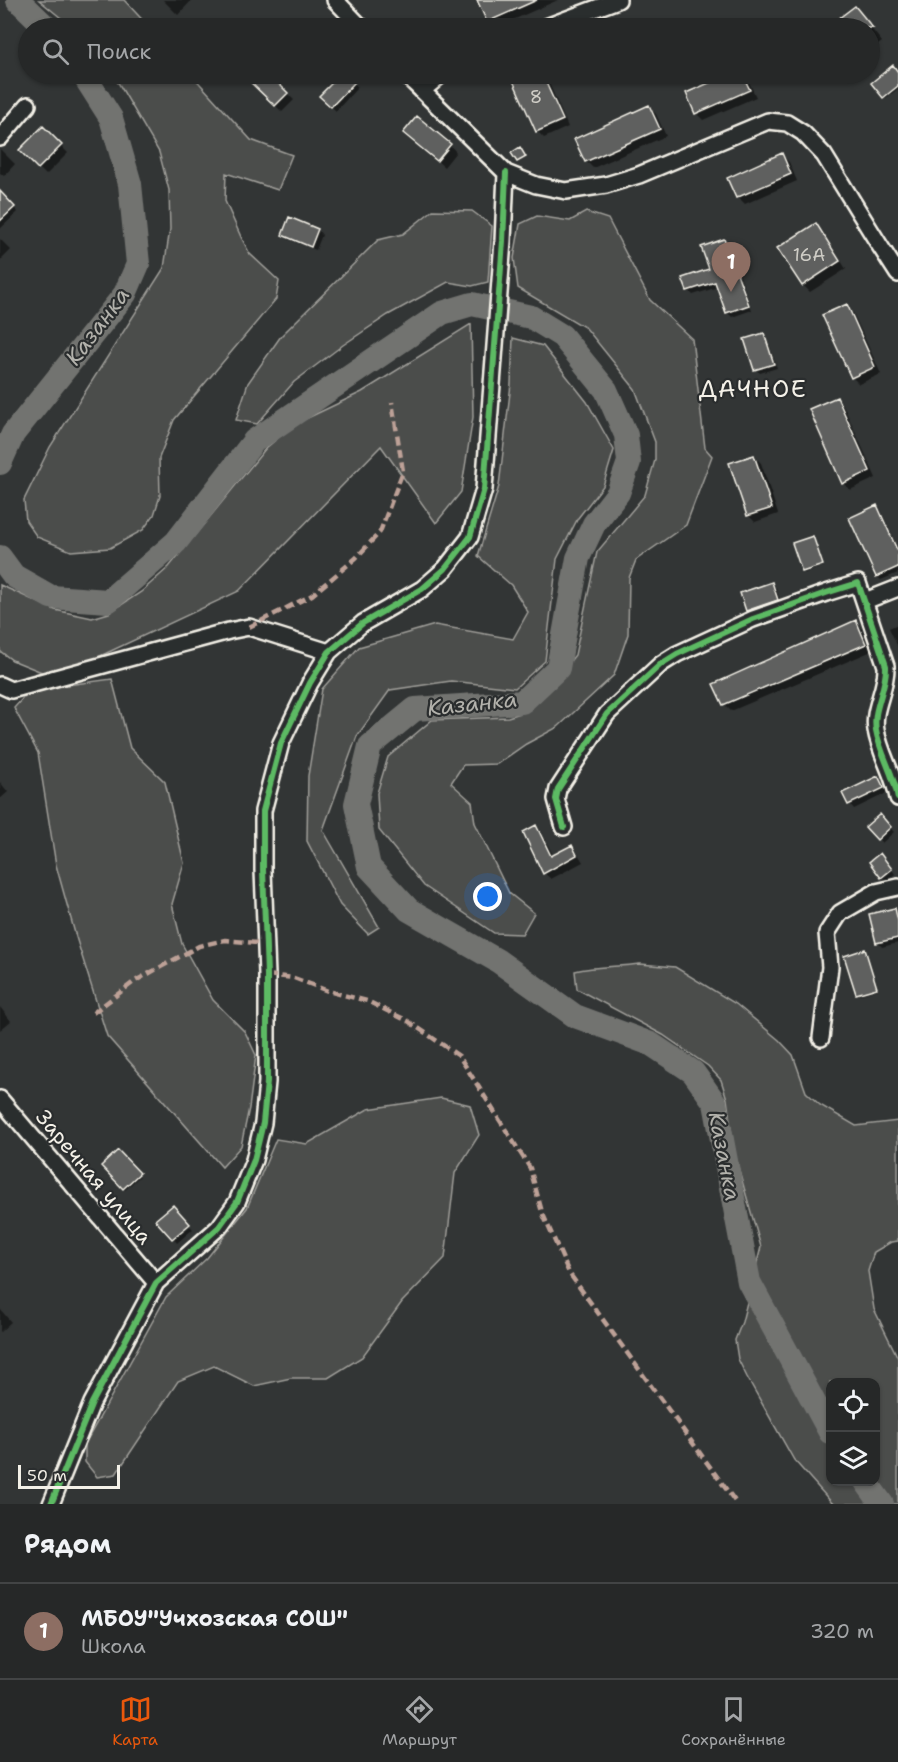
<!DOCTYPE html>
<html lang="ru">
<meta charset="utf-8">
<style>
body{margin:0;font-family:"Shantell Sans",sans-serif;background:#2e3030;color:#f1f3f6}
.controls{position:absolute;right:18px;bottom:18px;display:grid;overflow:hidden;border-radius:12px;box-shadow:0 2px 4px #0004}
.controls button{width:54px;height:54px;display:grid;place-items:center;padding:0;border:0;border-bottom:2px solid #424445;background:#262828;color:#f1f3f6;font:30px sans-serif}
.scale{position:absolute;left:18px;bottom:15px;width:102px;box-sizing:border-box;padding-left:6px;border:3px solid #f4f1e8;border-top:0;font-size:16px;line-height:21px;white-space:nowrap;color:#f4f1e8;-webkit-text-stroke:4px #2a2d2e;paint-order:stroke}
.you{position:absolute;left:488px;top:897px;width:21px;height:21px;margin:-15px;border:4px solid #fff;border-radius:50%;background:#1a73e8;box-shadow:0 0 0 9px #1a73e833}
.badge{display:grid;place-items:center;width:39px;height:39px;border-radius:50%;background:#ea580c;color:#fff;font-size:20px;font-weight:700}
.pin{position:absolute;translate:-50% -50px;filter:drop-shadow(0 2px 3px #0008)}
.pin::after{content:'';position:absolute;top:32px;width:21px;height:18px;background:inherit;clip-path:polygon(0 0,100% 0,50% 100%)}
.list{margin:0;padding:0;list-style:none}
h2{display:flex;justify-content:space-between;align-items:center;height:78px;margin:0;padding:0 24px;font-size:26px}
h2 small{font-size:20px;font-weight:400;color:#a4a6a8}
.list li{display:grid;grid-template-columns:39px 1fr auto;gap:18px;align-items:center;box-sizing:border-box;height:96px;padding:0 24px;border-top:2px solid #424445}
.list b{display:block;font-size:22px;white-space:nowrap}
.list p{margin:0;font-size:20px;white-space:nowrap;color:#a4a6a8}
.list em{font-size:20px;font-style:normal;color:#a4a6a8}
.icon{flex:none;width:33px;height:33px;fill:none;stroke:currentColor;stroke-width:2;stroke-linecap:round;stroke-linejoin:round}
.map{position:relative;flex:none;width:898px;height:1504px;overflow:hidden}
.search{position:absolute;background:#262828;box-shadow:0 2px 4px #0004;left:18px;right:18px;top:18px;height:66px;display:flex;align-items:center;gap:15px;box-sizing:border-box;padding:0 21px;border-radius:33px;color:#a4a6a8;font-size:22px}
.sheet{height:174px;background:#262828}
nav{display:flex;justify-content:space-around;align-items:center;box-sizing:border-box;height:84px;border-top:2px solid #424445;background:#262828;font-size:16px;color:#a4a6a8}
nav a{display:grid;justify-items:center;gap:3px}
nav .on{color:#ea580c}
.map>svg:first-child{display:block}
.green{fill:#4b4d4c;stroke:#a09f9a;stroke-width:1.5;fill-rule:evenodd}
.shadow{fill:#0007}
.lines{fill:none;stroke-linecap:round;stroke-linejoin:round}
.river{stroke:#727370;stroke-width:24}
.building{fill:#5f605f;stroke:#f4f1e8;stroke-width:1.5}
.minor-casing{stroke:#f4f1e8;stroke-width:20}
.minor{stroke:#2a2d2e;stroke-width:15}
.quiet{stroke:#bda197;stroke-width:4.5;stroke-dasharray:9 4.5;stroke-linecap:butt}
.cycleway-casing{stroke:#2a2d2e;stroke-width:10}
.cycleway{stroke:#5cba63;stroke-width:6}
.labels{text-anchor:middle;stroke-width:4.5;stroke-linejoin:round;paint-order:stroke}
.number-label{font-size:18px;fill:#cfcdc6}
.street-label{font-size:21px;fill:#f4f1e8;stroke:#2a2d2e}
.water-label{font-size:22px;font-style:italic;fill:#b3b2ac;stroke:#2a2d2e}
.quarter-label{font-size:24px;letter-spacing:1.5px;fill:#f4f1e8;stroke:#2a2d2e}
</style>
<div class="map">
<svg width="898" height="1504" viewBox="0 0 898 1504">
<rect width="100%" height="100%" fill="#323535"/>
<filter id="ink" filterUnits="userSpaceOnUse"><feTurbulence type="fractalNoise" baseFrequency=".0167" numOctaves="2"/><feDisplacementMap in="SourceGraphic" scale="12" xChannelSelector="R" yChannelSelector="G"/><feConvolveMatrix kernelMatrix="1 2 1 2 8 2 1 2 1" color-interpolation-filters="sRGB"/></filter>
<g filter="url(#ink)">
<!-- green -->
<path class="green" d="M39 0H124L150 28H70L61 18Z
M110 74H191L251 140 292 155 278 190 226 173 225 201 241 237 250 254 279 281 276 299 174 420 159 458 160 496 154 515 143 530 110 548 71 551 37 537 26 521 24 500 50 447 164 268 170 229 169 190 159 152 119 84Z
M433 210 472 211 492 226 488 282 472 286 448 282 388 315 343 345 294 382 257 424 236 420 248 383 281 336 378 240 403 234Z
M586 212 608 219 650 300 692 339 705 448 712 456 686 525 636 560 629 578 628 634 614 675 558 727 526 744 497 764 463 765 451 783 472 802 475 823 509 893 534 913 522 934 494 933 424 886 379 830 377 793 388 757 432 720 508 717 527 711 541 699 575 655 597 552 645 495 655 460V442L635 389 586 328 518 288 514 258 520 224 537 216 570 221Z
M471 324 473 417 461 492 436 523 381 446 239 591 81 665 44 673 12 660 0 651V585L55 610 92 618 109 613 141 592 169 567 266 448 295 424 362 392Z
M513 338 543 346 587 402 614 450 603 486 578 518 557 559 545 661 515 688 451 681 390 690 357 736 323 830 379 927 368 934 340 905 307 841 308 776 322 689 359 647 435 625 513 639 528 612 511 585 478 556 499 486 511 384Z
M112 679 130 748 165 782 184 863 172 904 182 944 213 1000 245 1032 256 1055 249 1108 241 1146 222 1167 107 1036 76 937 56 865 38 753 14 708 30 690Z
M640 964 675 967 736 1004 779 1040 793 1055 806 1092 820 1105 856 1126 898 1121V1241L891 1242 874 1252 868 1271 874 1309 898 1358V1504H833L794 1460 747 1377 738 1359 735 1340 742 1322 761 1247 735 1156 727 1099 721 1080 708 1066 663 1035 577 989 575 971C596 966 618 967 640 964ZM830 1382H876V1482H830Z
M441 1098 470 1105 479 1135 455 1173 445 1258 402 1302 362 1357 328 1378H291L254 1386 214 1366 178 1381 116 1474 97 1477 85 1462V1444L166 1297 207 1258 247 1208 276 1139 307 1144 368 1109Z"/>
<!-- shadow -->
<path class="shadow" d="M163 0H192L178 15Z
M478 0H558L495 28 488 21Z
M855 8 882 42 870 51V28H828Z
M288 18 299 28H278Z
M244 74H267L294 100 282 112Z
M343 74 358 87 336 111 321 96Z
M512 74H545L568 127 544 138 537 131Z
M734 74H743L747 78 756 97 703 120 696 113 688 94Z
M898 74V89L886 98 873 83Z
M649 107 656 114 666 136 593 168 586 161Z
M43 128 68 153 46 175 21 150Z
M405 133 450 145 456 152 444 167Z
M0 149 15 164 4 176 0 173Z
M782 155 789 162 797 181 745 204 738 197 729 178Z
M0 193 18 212 0 229Z
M290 219 318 230 322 235 316 250 288 239 284 235Z
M816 225 823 232 846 269 810 292 803 285Z
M0 239 11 250 0 261Z
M724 241 729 246 752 310 732 317 727 312 718 287 693 295 688 290 711 270Z
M846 306 853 313 881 374 859 384 852 377Z
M763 335 767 339 777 368 760 373 755 369Z
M837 399 843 405 876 478 850 490 843 483Z
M754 456 761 463 778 514 755 522 748 515Z
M876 507 881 511 898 549V573L881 580 877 576Z
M813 538 824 566 805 573 803 571Z
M772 584 776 588 781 604 752 615 747 611 742 594Z
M856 622 862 629 872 651 731 711 724 704Z
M898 624V647L889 628Z
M877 778 882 782 887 793 854 809 850 804 844 794Z
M0 782 8 792 0 799Z
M879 816 894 832 882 843 867 827Z
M536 827 542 834 554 857 572 847 578 854 583 862 551 879 544 873Z
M884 859 895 874 886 881 882 877Z
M894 909 898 913V943L882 947 878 942Z
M865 951 878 989 859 995 857 993Z
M0 1007 11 1021 0 1030Z
M118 1152 140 1176 125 1190 103 1166Z
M190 1226 193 1229 177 1243 174 1239Z
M0 1309 11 1322 0 1332Z"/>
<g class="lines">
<!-- river -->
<path class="river" d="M18 0 47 28
M0 463 13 434 125 294 138 264 130 184 111 118 83 74
M0 557 14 576 51 597 108 601 176 542 254 441 442 313 472 304 531 317 562 336 606 390 626 435 629 462 618 493 594 524 578 558 558 668 522 702 415 709 370 746 356 804 369 867 409 910 498 961 575 1016 651 1044 693 1072 715 1103 749 1282 830 1432
M866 1482 882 1504"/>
</g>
<!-- building -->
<path class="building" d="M477 0H537L487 22Z
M855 6 873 28H826Z
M893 65 898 72V86L883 98 871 83Z
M242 74H269L288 93 275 106Z
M341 74H346L355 82 331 107 319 96Z
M510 74H542L563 120 536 132Z
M730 74H742L750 90 695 114 686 93Z
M649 105 660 129 585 162 574 139Z
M417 116 451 144 437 161 403 133Z
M43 126 62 145 38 169 19 150Z
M520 147 526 157 517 162 511 153Z
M782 153 791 174 736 198 727 178Z
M0 191 15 207 0 221Z
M289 217 318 229 311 247 282 235Z
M816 223 840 261 802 286 777 248Z
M724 239 749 305 726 313 715 282 687 291 682 278 709 269 701 247Z
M847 304 875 367 851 378 822 315Z
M764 333 774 364 754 370 744 339Z
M837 397 870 471 842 484 809 409Z
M754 455 772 508 747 516 729 463Z
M877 505 898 552V567L876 577 849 518Z
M813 536 823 565 802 572 792 543Z
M772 582 778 600 746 611 740 593Z
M856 620 866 644 723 705 713 684Z
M878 776 884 788 848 805 842 793Z
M880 814 891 827 877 840 865 827Z
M536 825 551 856 572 845 577 855 543 874 523 832Z
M880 853 892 869 881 878 869 862Z
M895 908 898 921V938L876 943 869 914Z
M865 949 877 988 856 994 844 956Z
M118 1150 140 1173 123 1189 101 1166Z
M173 1205 190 1224 172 1239 155 1220Z"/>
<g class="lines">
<defs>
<path id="minor" d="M335 0 362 28
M543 28 618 0
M405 74 506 173 536 185 566 191 606 185 639 175 768 121 787 123 803 133 824 155 880 246 898 274
M422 91 442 74
M0 138 28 105
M865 601 898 588
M0 685 11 690 229 631 249 627 329 652
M564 827 556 799 558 789 607 714 661 664 677 654 753 619 826 593 858 583 886 666C887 689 872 709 876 730 880 754 894 774 898 798
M821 1038 830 967 827 933 840 913 876 892 898 887
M0 1099 156 1283
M51 1504 92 1403 156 1283 219 1227 237 1202 254 1160 263 1123 267 1082V975L263 870V811L281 743 310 683 329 652 363 623 422 589 445 569 470 537 484 489 503 241 506 173"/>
</defs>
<!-- minor casing -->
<use href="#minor" class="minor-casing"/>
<!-- minor -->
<use href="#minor" class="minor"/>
<!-- quiet -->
<path class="quiet" d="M249 627 312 595 356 558 380 532 403 471 392 402
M267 975 294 978 328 991 367 1001 408 1021 459 1056 530 1168 542 1212 569 1273 737 1504
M93 1013 135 981 199 946 225 940 266 944"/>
<defs>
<path id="cycleway" d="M564 827 556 799 558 789 607 714 661 664 677 654 753 619 826 593 858 583 886 666C887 689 872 709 876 730 880 754 894 774 898 798
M51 1504 92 1403 156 1283 219 1227 237 1202 254 1160 263 1123 267 1082V975L263 870V811L281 743 310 683 329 652 363 623 422 589 445 569 470 537 484 489 503 241 506 173"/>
</defs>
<!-- cycleway casing -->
<use href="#cycleway" class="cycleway-casing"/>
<!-- cycleway -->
<use href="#cycleway" class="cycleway"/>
</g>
</g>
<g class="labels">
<!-- number labels -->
<g class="number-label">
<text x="536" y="103">8</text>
<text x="809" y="261">16А</text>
</g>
<!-- street labels -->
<g class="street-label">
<text transform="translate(94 1177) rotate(50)" y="7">Заречная улица</text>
</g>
<!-- water labels -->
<g class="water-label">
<text transform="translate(97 326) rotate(-53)" y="8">Казанка</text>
<text transform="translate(472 703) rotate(-6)" y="8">Казанка</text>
<text transform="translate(725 1156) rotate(79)" y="8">Казанка</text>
</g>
<!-- quarter labels -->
<g class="quarter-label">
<text x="753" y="397">ДАЧНОЕ</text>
</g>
</g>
</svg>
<div class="controls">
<button><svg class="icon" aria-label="locate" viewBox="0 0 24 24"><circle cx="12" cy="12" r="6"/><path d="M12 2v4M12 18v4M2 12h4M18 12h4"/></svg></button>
<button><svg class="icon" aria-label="layers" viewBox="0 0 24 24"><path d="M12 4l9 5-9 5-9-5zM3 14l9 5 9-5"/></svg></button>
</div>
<div class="scale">50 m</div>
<div class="you"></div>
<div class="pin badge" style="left:731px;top:292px;background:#8d6e63">1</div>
<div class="search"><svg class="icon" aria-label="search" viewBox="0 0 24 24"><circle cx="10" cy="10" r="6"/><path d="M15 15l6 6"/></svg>Поиск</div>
</div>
<section class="sheet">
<h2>Рядом<small></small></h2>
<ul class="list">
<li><span class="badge" style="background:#8d6e63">1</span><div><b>МБОУ&quot;Учхозская СОШ&quot;</b><p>Школа</p></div><em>320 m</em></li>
</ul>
</section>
<nav>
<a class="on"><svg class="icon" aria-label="map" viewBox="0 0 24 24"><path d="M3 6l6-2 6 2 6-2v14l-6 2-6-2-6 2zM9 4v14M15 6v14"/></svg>Карта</a>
<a><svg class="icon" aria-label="directions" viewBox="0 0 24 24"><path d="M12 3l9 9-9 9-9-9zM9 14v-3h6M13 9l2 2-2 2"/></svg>Маршрут</a>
<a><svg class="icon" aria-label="saved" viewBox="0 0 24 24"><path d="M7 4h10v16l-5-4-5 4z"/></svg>Сохранённые</a>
</nav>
